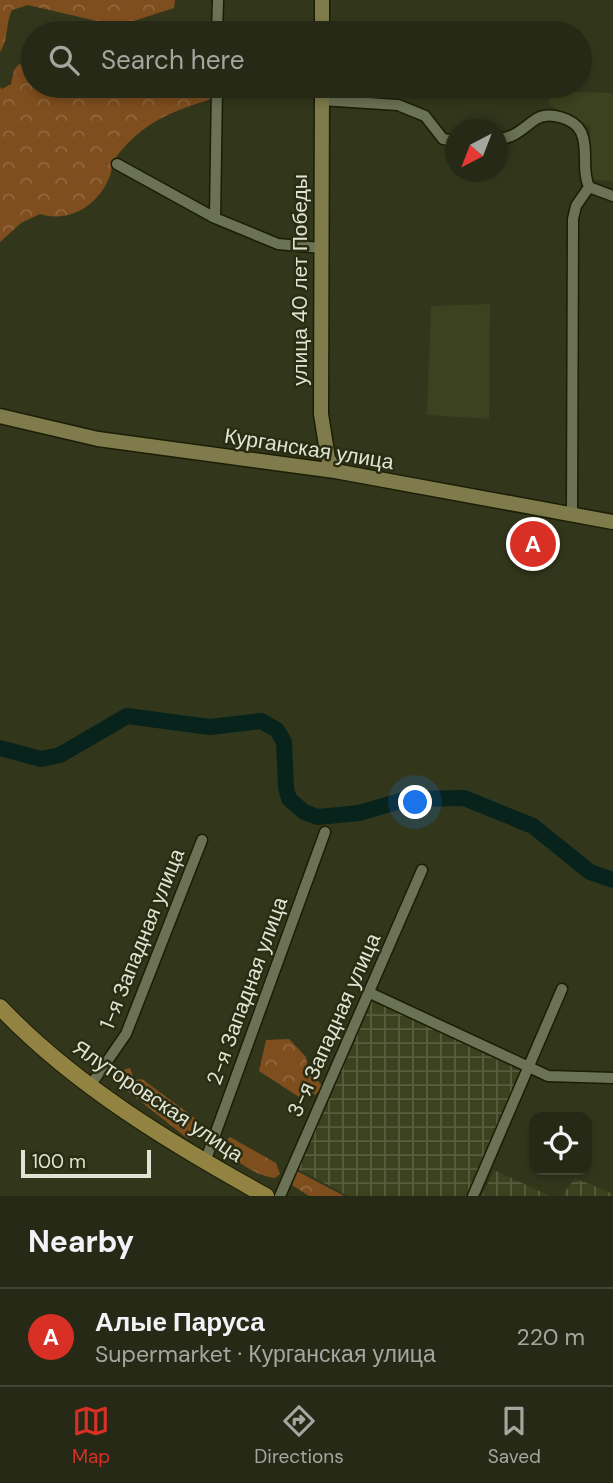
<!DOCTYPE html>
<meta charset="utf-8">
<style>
body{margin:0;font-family:"DM Sans",sans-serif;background:#2e311e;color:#f1f3f6}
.controls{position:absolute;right:21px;bottom:21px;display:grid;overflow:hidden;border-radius:14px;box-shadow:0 4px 10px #0003}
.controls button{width:63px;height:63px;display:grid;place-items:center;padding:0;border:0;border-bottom:2px solid #424534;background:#262915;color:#f1f3f6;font:35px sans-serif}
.compass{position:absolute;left:445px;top:119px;width:63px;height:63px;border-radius:50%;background:#262915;box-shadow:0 4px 10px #0003;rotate:222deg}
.scale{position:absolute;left:21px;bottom:18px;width:130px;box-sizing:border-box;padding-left:7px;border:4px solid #e1e4d4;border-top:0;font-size:19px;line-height:24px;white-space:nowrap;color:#e1e4d4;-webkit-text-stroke:5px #292d12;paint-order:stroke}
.you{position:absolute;left:416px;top:803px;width:24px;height:24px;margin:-18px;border:5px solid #fff;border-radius:50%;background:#1a73e8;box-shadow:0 0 0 10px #1a73e833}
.badge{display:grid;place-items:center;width:46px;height:46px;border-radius:50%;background:#d93025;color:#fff;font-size:23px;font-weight:700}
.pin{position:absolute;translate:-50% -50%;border:4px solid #fff;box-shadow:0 2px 7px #0006}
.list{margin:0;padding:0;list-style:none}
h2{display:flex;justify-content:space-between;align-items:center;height:91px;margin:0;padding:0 28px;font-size:30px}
h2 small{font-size:23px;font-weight:400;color:#a4a6a0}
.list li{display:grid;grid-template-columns:46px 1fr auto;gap:21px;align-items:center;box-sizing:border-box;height:98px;padding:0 28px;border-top:2px solid #424534}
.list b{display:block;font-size:26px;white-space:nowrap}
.list p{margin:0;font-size:23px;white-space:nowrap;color:#a4a6a0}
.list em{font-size:23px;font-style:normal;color:#a4a6a0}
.icon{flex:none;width:38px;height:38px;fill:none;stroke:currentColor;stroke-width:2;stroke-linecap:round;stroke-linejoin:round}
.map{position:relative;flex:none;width:613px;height:1196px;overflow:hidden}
.search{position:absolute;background:#262915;box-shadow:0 4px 10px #0003;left:21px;right:21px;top:21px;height:77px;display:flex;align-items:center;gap:18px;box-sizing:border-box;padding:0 24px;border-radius:38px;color:#a4a6a0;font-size:26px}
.sheet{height:189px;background:#262915}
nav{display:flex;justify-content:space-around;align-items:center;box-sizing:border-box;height:98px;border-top:2px solid #424534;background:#262915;font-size:19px;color:#a4a6a0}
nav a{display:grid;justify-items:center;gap:4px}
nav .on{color:#d93025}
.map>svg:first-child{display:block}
.built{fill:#3c421f}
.industrial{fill:url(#industrial-grid)}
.forest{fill:url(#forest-crowns)}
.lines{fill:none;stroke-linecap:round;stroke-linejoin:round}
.river{stroke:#08231c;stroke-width:16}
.street-casing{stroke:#1a1e04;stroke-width:13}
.secondary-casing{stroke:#1a1e04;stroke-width:17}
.primary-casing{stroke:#1a1e04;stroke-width:18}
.street{stroke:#6c7255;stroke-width:10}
.secondary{stroke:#807b4c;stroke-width:14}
.primary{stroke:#938343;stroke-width:16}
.labels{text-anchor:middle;stroke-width:5;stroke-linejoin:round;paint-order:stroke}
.street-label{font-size:21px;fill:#e1e4d4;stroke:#292d12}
</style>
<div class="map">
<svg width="613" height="1196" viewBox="0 0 613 1196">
<defs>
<pattern id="industrial-grid" width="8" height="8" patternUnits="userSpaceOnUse" patternTransform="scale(1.75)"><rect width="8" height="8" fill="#3c421f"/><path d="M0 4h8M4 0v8" fill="none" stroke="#585d3f"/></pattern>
<pattern id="forest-crowns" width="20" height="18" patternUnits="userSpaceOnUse" patternTransform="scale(1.75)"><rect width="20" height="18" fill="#7f4e1e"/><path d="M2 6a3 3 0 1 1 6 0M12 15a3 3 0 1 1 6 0" fill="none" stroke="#91673e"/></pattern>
</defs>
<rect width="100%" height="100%" fill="#32371c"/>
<!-- built -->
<path class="built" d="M550 91 613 93V181L591 180 590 126 549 105Z
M490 304 489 419 427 415 431 306Z"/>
<!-- industrial -->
<path class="industrial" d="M372 1001 523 1069 467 1196H348L298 1169Z
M494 1170 550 1196H482Z
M575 1178 613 1194V1196H562Z"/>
<!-- forest -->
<path class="forest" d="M0 0H175L174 8 118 26 28 5 12 10C5 25 9 38 0 52Z
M19 64 33 70V86H211V99C184 108 160 115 138 134 130 140 118 153 113 162 111 167 112 173 109 178 97 207 68 223 40 214L21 223 0 242V87L2 89 11 84 14 70Z
M289 1039 306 1057 308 1069 323 1087 315 1095 306 1086 299 1097 259 1071 266 1040Z
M130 1068 135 1080 142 1079 196 1119V1130L188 1139 119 1084 116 1072Z
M230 1137 276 1163 280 1174 275 1178C257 1176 231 1161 223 1143Z
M295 1170 344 1196H309L292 1185Z"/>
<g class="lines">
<!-- river -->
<path class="river" d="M0 748 41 759 60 755 127 716 210 727 261 721 277 730 284 742 286 788 289 799 304 812 318 817 359 813 407 799 464 798 533 826 590 872 613 880"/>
<defs>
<path id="street" d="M217 33 218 0
M322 100 398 105 425 116 443 139 456 141
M498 139C515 138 523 128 536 119 549 111 574 118 581 132 589 149 581 169 589 187L613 196
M117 164 215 218 278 244 321 248
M215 218 217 86
M572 515 573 219 576 206 589 187
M370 993 548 1076 613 1078
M90 1086 126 1034 202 840
M205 1162 325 832
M280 1196 422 870
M473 1196 562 989"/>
<path id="secondary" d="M322 33V0
M322 86 321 414 328 458 335 471
M0 416 98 439 335 471 613 522"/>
<path id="primary" d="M0 1007C74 1085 172 1144 266 1196"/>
</defs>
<!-- street casing -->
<use href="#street" class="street-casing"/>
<!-- secondary casing -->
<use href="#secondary" class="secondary-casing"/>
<!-- primary casing -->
<use href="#primary" class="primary-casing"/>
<!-- street -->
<use href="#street" class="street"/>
<!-- secondary -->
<use href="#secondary" class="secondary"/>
<!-- primary -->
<use href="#primary" class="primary"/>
</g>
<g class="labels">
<!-- street labels -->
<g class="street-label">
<text transform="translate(300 280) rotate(-90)" y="7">улица 40 лет Победы</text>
<text transform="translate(309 449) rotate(9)" y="7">Курганская улица</text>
<text transform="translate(142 939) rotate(-68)" y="7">1-я Западная улица</text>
<text transform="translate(247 991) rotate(-70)" y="7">2-я Западная улица</text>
<text transform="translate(334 1025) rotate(-66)" y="7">3-я Западная улица</text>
<text transform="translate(158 1101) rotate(34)" y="7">Ялуторовская улица</text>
</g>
</g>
</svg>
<div class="controls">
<button><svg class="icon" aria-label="locate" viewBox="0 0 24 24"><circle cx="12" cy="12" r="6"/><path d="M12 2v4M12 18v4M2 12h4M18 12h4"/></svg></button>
</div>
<svg class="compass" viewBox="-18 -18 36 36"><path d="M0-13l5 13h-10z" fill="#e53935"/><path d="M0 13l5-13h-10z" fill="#a4a6a0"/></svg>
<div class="scale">100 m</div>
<div class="you"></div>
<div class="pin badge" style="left:533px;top:544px">A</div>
<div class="search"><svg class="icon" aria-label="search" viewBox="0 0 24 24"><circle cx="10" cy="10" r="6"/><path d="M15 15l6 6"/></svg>Search here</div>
</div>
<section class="sheet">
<h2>Nearby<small></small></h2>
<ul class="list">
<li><span class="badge">A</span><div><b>Алые Паруса</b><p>Supermarket · Курганская улица</p></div><em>220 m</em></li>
</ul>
</section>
<nav>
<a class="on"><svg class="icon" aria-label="map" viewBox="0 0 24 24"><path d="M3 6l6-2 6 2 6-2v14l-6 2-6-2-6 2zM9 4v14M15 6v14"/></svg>Map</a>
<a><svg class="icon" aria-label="directions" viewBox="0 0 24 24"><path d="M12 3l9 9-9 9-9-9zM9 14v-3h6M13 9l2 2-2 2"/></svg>Directions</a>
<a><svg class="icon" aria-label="saved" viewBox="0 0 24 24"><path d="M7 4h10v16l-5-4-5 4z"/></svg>Saved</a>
</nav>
